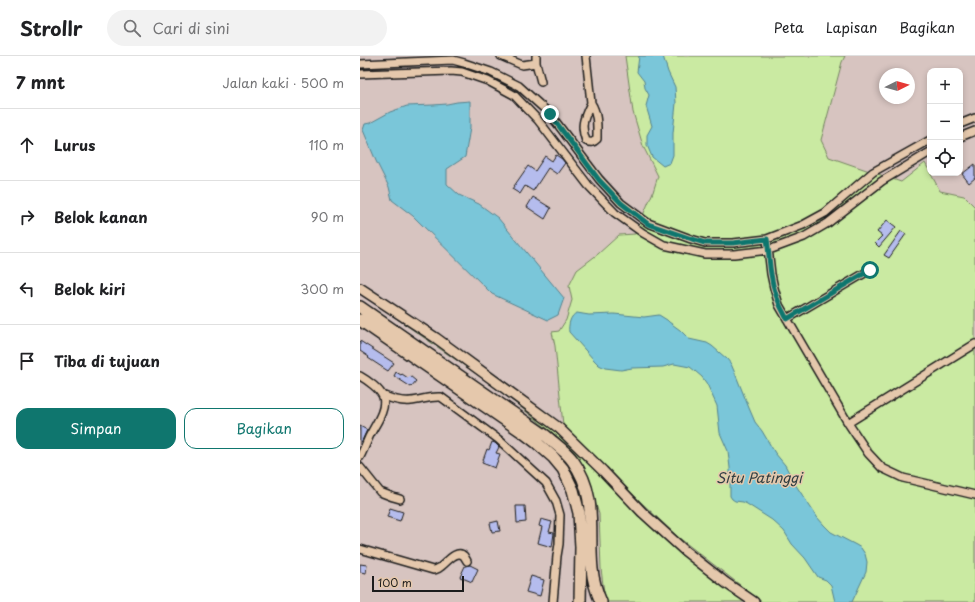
<!DOCTYPE html>
<html lang="id">
<meta charset="utf-8">
<style>
body{margin:0;font-family:"Playpen Sans",sans-serif;background:#f2f2f2;color:#202124}
.controls{position:absolute;right:12px;top:12px;display:grid;overflow:hidden;border-radius:8px;box-shadow:0 2px 6px #0003}
.controls button{width:36px;height:36px;display:grid;place-items:center;padding:0;border:0;border-bottom:1px solid #e0e0e0;background:#fff;color:#202124;font:20px sans-serif}
.compass{position:absolute;left:519px;top:12px;width:36px;height:36px;border-radius:50%;background:#fff;box-shadow:0 2px 6px #0003;rotate:85deg}
.scale{position:absolute;left:12px;bottom:10px;width:92px;box-sizing:border-box;padding-left:4px;border:2px solid #1c1c1c;border-top:0;font-size:11px;line-height:14px;white-space:nowrap;color:#1c1c1c;-webkit-text-stroke:3px #e5c8ac;paint-order:stroke}
.stop{position:absolute;width:12px;height:12px;margin:-9px;border:3px solid #0f766e;border-radius:50%;background:#fff}
.stop.end{background:#0f766e;border-color:#fff;box-shadow:0 1px 4px #0008}
.list{margin:0;padding:0;list-style:none}
h2{display:flex;justify-content:space-between;align-items:center;height:52px;margin:0;padding:0 16px;font-size:17px}
h2 small{font-size:13px;font-weight:400;color:#757577}
.list li{display:grid;grid-template-columns:26px 1fr auto;gap:12px;align-items:center;box-sizing:border-box;height:72px;padding:0 16px;border-top:1px solid #e0e0e0}
.list b{display:block;font-size:15px;white-space:nowrap}
.list em{font-size:13px;font-style:normal;color:#757577}
.actions{display:flex;gap:8px;padding:12px 16px}
.actions a{flex:1;padding:9px 0;border:1px solid #0f766e;border-radius:12px;text-align:center;font-size:14px;color:#0f766e}
.actions .main{background:#0f766e;color:#fff}
.icon{flex:none;width:22px;height:22px;fill:none;stroke:currentColor;stroke-width:2;stroke-linecap:round;stroke-linejoin:round}
.map{position:relative;flex:none;width:615px;height:546px;overflow:hidden}
header{display:flex;align-items:center;gap:24px;box-sizing:border-box;height:56px;padding:0 20px;background:#fff;border-bottom:1px solid #e0e0e0}
header strong{font-size:19px}
nav{display:flex;gap:22px;margin-inline-start:auto;font-size:14px}
.search{width:280px;height:36px;background:#f2f2f2;display:flex;align-items:center;gap:10px;box-sizing:border-box;padding:0 14px;border-radius:22px;color:#757577;font-size:15px}
main{display:flex}
aside{flex:1;background:#fff}
.map>svg:first-child{display:block}
.green{fill:#caeaa2;stroke:#73835f}
.water{fill:#7ac6d9;stroke:#54828d}
.building{fill:#b5bced;stroke:#1c1c1c}
.lines{fill:none;stroke-linecap:round;stroke-linejoin:round}
.minor-casing{stroke:#1c1c1c;stroke-width:10}
.major-casing{stroke:#1c1c1c;stroke-width:12}
.highway-casing{stroke:#1c1c1c;stroke-width:14}
.minor{stroke:#e5c8ac;stroke-width:7}
.major{stroke:#e5c8ac;stroke-width:9}
.highway{stroke:#e5c8ac;stroke-width:11}
.route{stroke:#0f766e;stroke-width:5}
.labels{text-anchor:middle;stroke-width:3;stroke-linejoin:round;paint-order:stroke}
.water-label{font-size:14px;font-style:italic;fill:#2f3e42;stroke:#e5c8ac}
</style>
<header>
<strong>Strollr</strong>
<div class="search"><svg class="icon" aria-label="search" viewBox="0 0 24 24"><circle cx="10" cy="10" r="6"/><path d="M15 15l6 6"/></svg>Cari di sini</div>
<nav><a>Peta</a><a>Lapisan</a><a>Bagikan</a></nav>
</header>
<main>
<aside>
<h2>7 mnt<small>Jalan kaki · 500 m</small></h2>
<ul class="list">
<li><svg class="icon" aria-label="ahead" viewBox="0 0 24 24"><path d="M12 20V5M6 11l6-6 6 6"/></svg><div><b>Lurus</b></div><em>110 m</em></li>
<li><svg class="icon" aria-label="right" viewBox="0 0 24 24"><path d="M7 20v-9h11M14 6l5 5-5 5"/></svg><div><b>Belok kanan</b></div><em>90 m</em></li>
<li><svg class="icon" aria-label="left" viewBox="0 0 24 24"><path d="M17 20v-9H6M10 6l-5 5 5 5"/></svg><div><b>Belok kiri</b></div><em>300 m</em></li>
<li><svg class="icon" aria-label="arrive" viewBox="0 0 24 24"><path d="M6 21V4h12l-3 4 3 4H6"/></svg><div><b>Tiba di tujuan</b></div></li>
</ul>
<div class="actions"><a class="main">Simpan</a><a>Bagikan</a></div>
</aside>
<div class="map">
<svg width="615" height="546" viewBox="0 0 615 546">
<rect width="100%" height="100%" fill="#d7c4c0"/>
<filter id="ink" filterUnits="userSpaceOnUse"><feTurbulence type="fractalNoise" baseFrequency=".025" numOctaves="2"/><feDisplacementMap in="SourceGraphic" scale="8" xChannelSelector="R" yChannelSelector="G"/><feConvolveMatrix kernelMatrix="1 2 1 2 8 2 1 2 1" color-interpolation-filters="sRGB"/></filter>
<g filter="url(#ink)">
<!-- green -->
<path class="green" d="M265 0H485L482 6 461 84 469 101 541 126 565 107 580 135 604 140 615 151V546H402L318 481 249 416 203 369 195 290 192 276 199 275 206 264 212 244 209 230 217 214 238 198 259 179 275 178 293 136 298 120 283 90 273 56Z
M0 236 76 289 124 320 160 347 224 400 390 546H246L245 544 241 513 239 458 224 411 199 382 158 349 122 322 0 237Z"/>
<!-- water -->
<path class="water" d="M279 0H303L308 16 315 31 316 47 313 77V99L310 107 303 110 292 101 287 89V79L292 70 286 50 289 39 285 32 284 25 277 16Z
M110 45V72L105 101 87 113V128L99 139 119 148 138 162 204 242 198 259 188 264 132 238 53 160 32 144 29 131 16 105 3 74 5 68 10 67 30 56 47 50 73 49 87 48 97 46Z
M217 257 229 259 254 258 284 261 299 259 307 264 309 266 320 274 329 283 347 287 352 290 367 303 371 308 377 322 389 352 395 366 402 375 415 397 425 409 435 428 457 461 464 469 471 476 496 489 501 492 505 498 507 506 506 516 492 546H475L471 529 466 524 458 521 445 502 432 488 424 475 412 464 387 448 383 446 375 445 372 443 370 440V412L368 395 360 377 357 350 347 328 342 321 335 315 330 311 314 308 303 311 272 312 261 314 245 312 239 309 234 304 209 276C208 270 210 259 217 257Z"/>
<!-- building -->
<path class="building" d="M196 99 202 103 205 107 197 118 188 112 173 135 165 130 160 138 152 133 168 110 175 115 185 100 192 105Z
M615 108V122L609 127 602 118Z
M173 141 191 152 185 163 167 151Z
M527 164 536 171 519 191 515 187 522 180 517 176Z
M541 175 546 178 529 202 524 199Z
M0 285 34 307 28 315 8 302 9 301 0 295Z
M36 316 41 319 42 318 48 322 50 320 56 325 51 331 34 320Z
M0 370 7 374 0 389Z
M132 386 135 387 139 391 136 397 140 398 135 412 122 407 127 393 129 394Z
M156 450H165L166 466 157 467Z
M30 452 43 456 40 465 27 461Z
M181 463 192 466 189 476 194 477 192 491 178 487 182 471 179 470Z
M138 465 140 475 132 476 130 467Z
M0 508 7 509 6 517 0 516Z
M110 509 118 513 112 526 100 521 105 510Z
M171 520 184 524 180 540 166 536Z"/>
<g class="lines">
<defs>
<path id="minor" d="M141 0 162 9 176 7
M176 0V7L181 26
M226 0 231 47
M0 8 93 4 104 7 131 16 159 30 190 58 239 123 261 147 288 167 331 183 345 187H373L407 183 443 169 465 157 513 116 570 84
M0 18 91 15 102 16 128 25 154 39 178 64 228 129 255 157 283 177 304 189 345 198H374L409 194 444 181 468 167 522 125 570 96
M231 47C238 58 237 70 237 83 233 87 231 87 226 85 220 69 224 62 231 47Z
M600 68 615 62
M600 81 615 75
M407 183 411 218 414 232 419 249 488 367 508 397 522 412 543 422 615 439
M427 263 510 214
M0 320C7 324 20 333 23 341 27 354 14 370 9 381 6 388 3 395 0 401
M22 339C31 343 41 346 51 345 61 344 70 340 81 341L138 383 186 427 196 445 200 459 199 488 197 500 193 546
M488 367 615 288
M0 411 20 436 33 441 40 443
M0 493 73 514C76 514 77 513 79 512 85 509 96 492 104 500 104 500 107 505 107 505"/>
<path id="major" d="M0 232 76 282 199 372 243 415 282 456 325 495 366 527 394 546"/>
<path id="highway" d="M0 251 186 380C195 388 206 395 213 405 238 440 228 474 232 513 233 523 237 537 241 546
M0 264 164 377 177 387 193 401 203 413 213 434 219 457 221 491 220 546"/>
</defs>
<!-- minor casing -->
<use href="#minor" class="minor-casing"/>
<!-- major casing -->
<use href="#major" class="major-casing"/>
<!-- highway casing -->
<use href="#highway" class="highway-casing"/>
<!-- minor -->
<use href="#minor" class="minor"/>
<!-- major -->
<use href="#major" class="major"/>
<!-- highway -->
<use href="#highway" class="highway"/>
</g>
</g>
<g class="lines" filter="url(#ink)">
<!-- route -->
<path class="route" d="M190 58 239 124 261 147 288 168 332 183 345 187H373L407 183C409 195 409 206 411 218 413 234 419 249 427 263L510 214"/>
</g>
<g class="labels">
<!-- water labels -->
<g class="water-label">
<text x="399" y="427">Situ Patinggi</text>
</g>
</g>
</svg>
<div class="controls">
<button>+</button>
<button>−</button>
<button><svg class="icon" aria-label="locate" viewBox="0 0 24 24"><circle cx="12" cy="12" r="6"/><path d="M12 2v4M12 18v4M2 12h4M18 12h4"/></svg></button>
</div>
<svg class="compass" viewBox="-18 -18 36 36"><path d="M0-13l5 13h-10z" fill="#e53935"/><path d="M0 13l5-13h-10z" fill="#757577"/></svg>
<div class="scale">100 m</div>
<div class="stop" style="left:510px;top:214px"></div>
<div class="stop end" style="left:190px;top:58px"></div>
</div>
</main>
